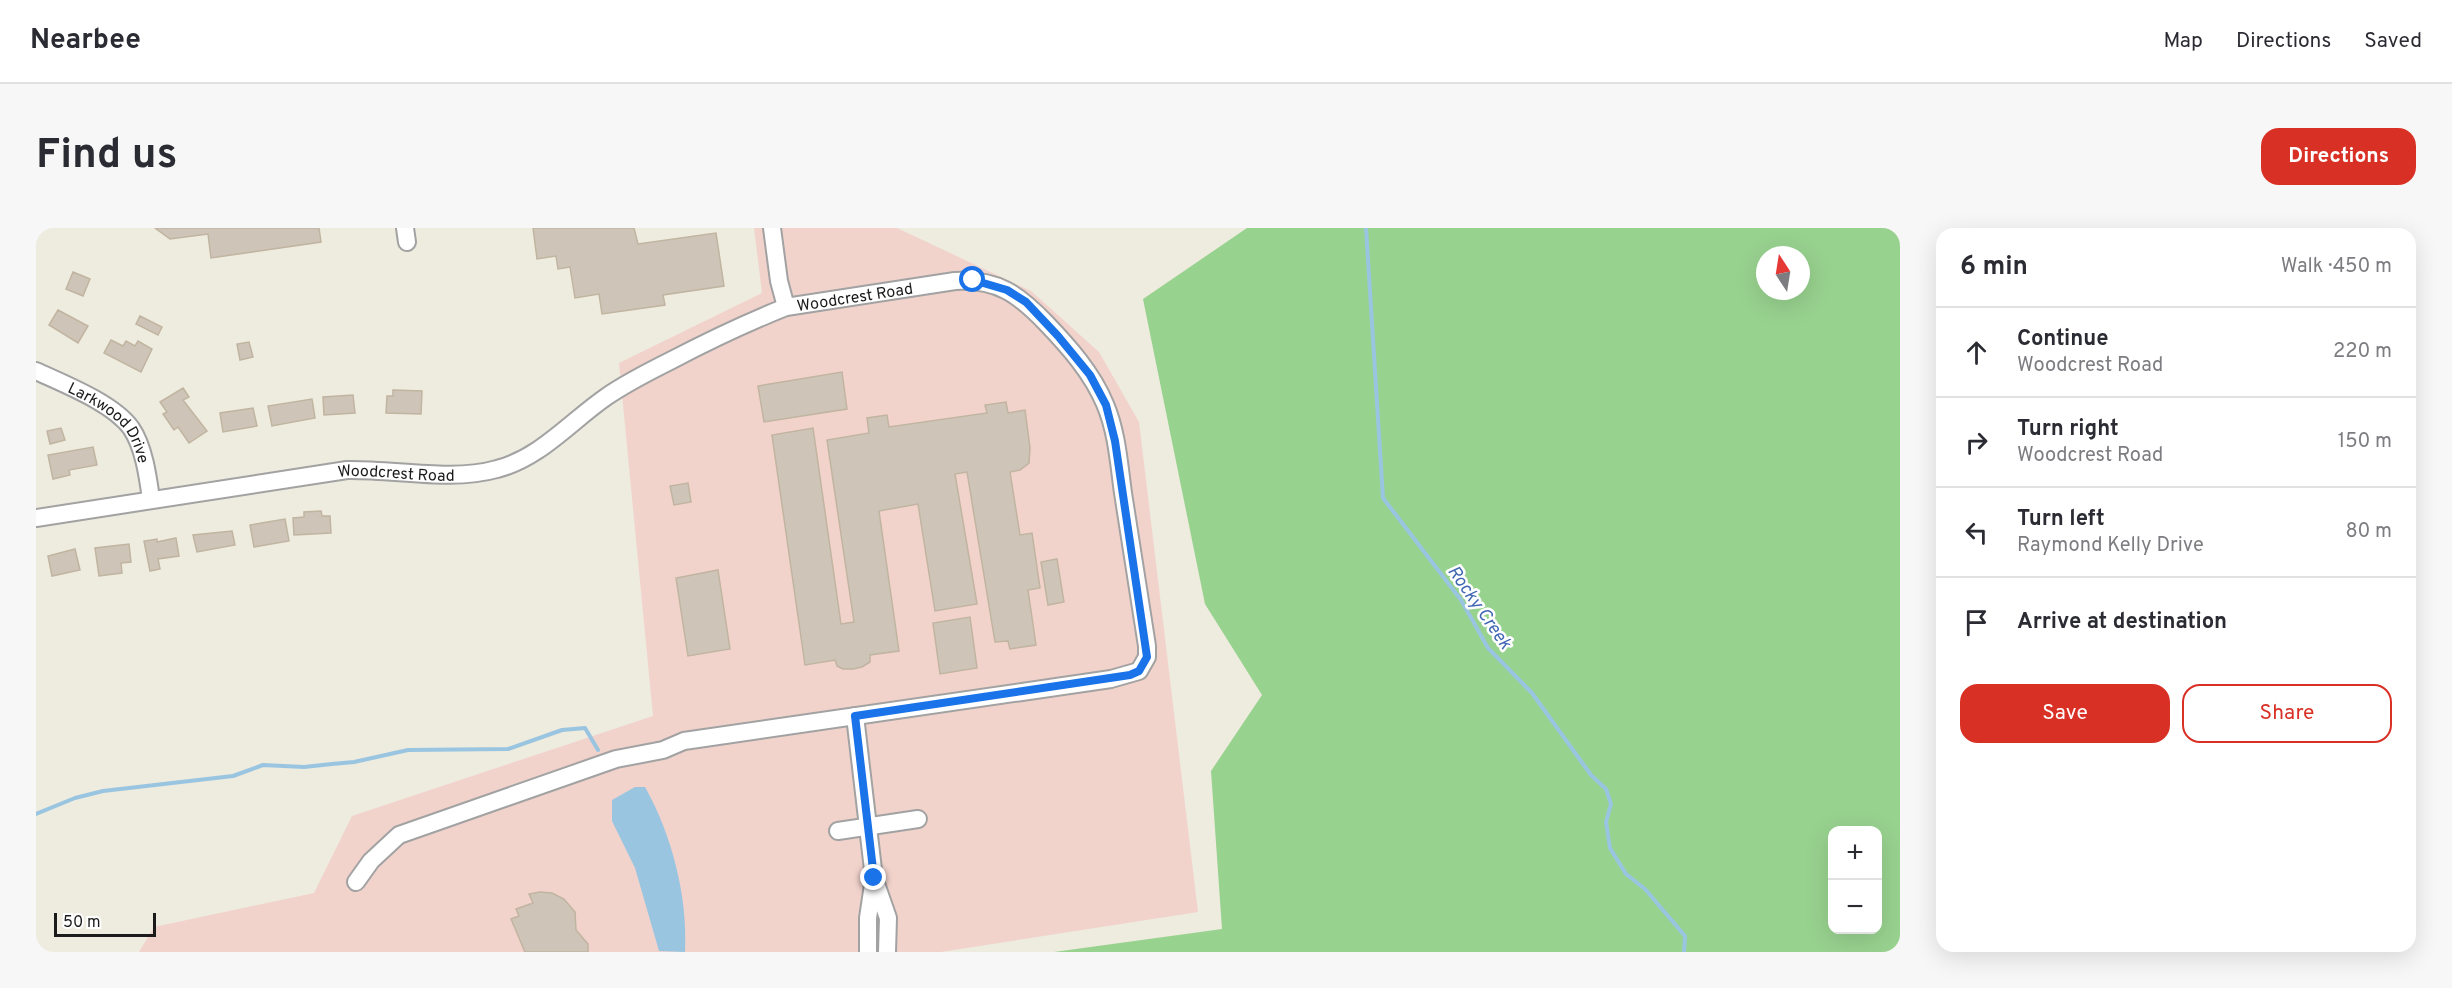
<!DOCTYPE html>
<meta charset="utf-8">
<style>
body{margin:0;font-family:Overpass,sans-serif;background:#f7f7f7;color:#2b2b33}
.controls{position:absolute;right:18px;bottom:18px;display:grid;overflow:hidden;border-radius:12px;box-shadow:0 6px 24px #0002}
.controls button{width:54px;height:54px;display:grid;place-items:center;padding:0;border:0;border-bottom:2px solid #e1e1e2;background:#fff;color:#2b2b33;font:30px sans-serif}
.compass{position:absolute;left:1720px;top:18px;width:54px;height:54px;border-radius:50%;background:#fff;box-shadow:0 6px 24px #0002;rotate:348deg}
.scale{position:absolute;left:18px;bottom:15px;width:102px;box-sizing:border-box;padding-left:6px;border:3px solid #1b1b1b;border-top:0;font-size:16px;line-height:21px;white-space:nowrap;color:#1b1b1b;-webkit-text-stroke:4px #fff;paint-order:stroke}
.stop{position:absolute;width:18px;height:18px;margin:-14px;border:4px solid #1a73e8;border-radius:50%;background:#fff}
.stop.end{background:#1a73e8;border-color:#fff;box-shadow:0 2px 6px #0008}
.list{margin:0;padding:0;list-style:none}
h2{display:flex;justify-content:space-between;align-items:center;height:78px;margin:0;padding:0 24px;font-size:26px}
h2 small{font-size:20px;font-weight:400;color:#7c7c81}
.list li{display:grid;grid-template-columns:39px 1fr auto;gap:18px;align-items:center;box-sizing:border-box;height:90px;padding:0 24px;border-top:2px solid #e1e1e2}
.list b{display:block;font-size:22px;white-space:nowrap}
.list p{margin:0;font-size:20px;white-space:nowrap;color:#7c7c81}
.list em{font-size:20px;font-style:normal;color:#7c7c81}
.actions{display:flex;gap:12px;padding:18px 24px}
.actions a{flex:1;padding:14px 0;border:2px solid #d93025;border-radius:18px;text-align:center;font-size:21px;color:#d93025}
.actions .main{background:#d93025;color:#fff}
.icon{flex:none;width:33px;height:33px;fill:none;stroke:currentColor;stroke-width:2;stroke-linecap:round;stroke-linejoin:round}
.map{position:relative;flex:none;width:1864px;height:724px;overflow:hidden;border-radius:18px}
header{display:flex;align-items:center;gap:36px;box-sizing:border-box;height:84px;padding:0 30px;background:#fff;border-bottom:2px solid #e1e1e2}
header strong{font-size:28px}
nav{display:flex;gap:33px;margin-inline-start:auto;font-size:21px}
.intro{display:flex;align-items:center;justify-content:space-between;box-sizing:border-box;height:144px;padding:0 36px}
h1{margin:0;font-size:42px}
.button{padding:15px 27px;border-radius:18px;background:#d93025;color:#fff;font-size:21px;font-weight:700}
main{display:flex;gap:36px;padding:0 36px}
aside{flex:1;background:#fff;border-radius:18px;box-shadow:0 6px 24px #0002}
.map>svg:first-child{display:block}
.commercial{fill:#f1d3cc}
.forest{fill:#98d28f;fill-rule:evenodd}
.water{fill:#9ac5e1}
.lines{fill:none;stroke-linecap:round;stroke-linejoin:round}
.stream{stroke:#9ac5e1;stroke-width:4}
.building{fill:#cec5b8;stroke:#c1b4a0;stroke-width:1.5}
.minor-casing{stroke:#a2a2a2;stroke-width:20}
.minor{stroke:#fff;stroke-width:16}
.route{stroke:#1a73e8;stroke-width:8}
.labels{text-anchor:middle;stroke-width:5;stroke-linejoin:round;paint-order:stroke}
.street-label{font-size:16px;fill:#1b1b1b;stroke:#fff}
.water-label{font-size:18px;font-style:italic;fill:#3f66b2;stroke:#fff}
</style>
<header>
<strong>Nearbee</strong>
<nav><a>Map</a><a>Directions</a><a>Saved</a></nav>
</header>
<div class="intro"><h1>Find us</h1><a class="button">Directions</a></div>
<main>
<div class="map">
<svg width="1864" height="724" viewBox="0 0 1864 724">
<rect width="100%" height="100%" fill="#eeebdf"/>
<!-- commercial -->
<path class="commercial" d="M718 0H861L995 63 1063 124 1103 194 1162 684 905 724H103L118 699 278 665 316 588 617 488 583 135 726 65Z"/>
<!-- forest -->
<path class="forest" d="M1211 0H1864V724H1018L1186 701 1175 543 1226 467 1169 376 1107 71ZM1729 27H1765V63H1729ZM1796 602H1842V702H1796Z"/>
<!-- water -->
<path class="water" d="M599 559H609C636 607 652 669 649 724L623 723 599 640 576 593V572Z"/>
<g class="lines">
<!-- stream -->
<path class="stream" d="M1330 0 1347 270 1425 372 1452 420 1496 465 1555 547 1570 561 1575 576 1570 594 1574 620 1590 646 1609 661 1649 708 1648 724
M0 586 39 570 67 563 197 548 227 537 268 539 296 536 318 534 372 522 472 521 526 502 549 500 562 522"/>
</g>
<!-- building -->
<path class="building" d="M119 0H283L285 14 175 30 172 6 134 11Z
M497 0H598L602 16 680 5 688 58 627 67 629 77 566 86 563 66 539 70 534 39 522 41 520 28 501 31Z
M37 44 54 51 47 68 30 61Z
M22 82 52 98 42 115 13 97Z
M104 88 126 99 122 107 100 96Z
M75 112 87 118 90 113 99 118 102 113 116 121 105 144 68 125Z
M213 114 217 129 204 132 201 116Z
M806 144 811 181 728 194 722 158Z
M147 160 153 169 147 172 171 203 153 215 142 199 138 202 127 186 131 184 124 174Z
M357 162 386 163 385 186 350 185 351 168H357Z
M317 167 319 185 288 187 287 169Z
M276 171 279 190 236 198 232 178Z
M970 174 972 185 989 182 994 220 993 235 984 242 974 244 984 307 996 305 1004 360 992 362 1000 417 974 421 972 413 959 414 931 244 919 246 941 376 899 383 882 276 843 283 863 423 834 427V434L826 439 817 441H807L801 438 799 432 769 437 736 207 777 200 805 396 818 394 791 212 833 205 831 190 851 187 853 199 951 185 949 177Z
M217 180 221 198 187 204 184 185Z
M25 200 29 212 14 216 11 203Z
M57 219 61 237 33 242 34 247 17 251 12 227Z
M652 255 655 274 638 277 634 258Z
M285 283 286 288H294L295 305 258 307 257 290 268 289V284Z
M249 291 253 313 218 319 214 297Z
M196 303 199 317 161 324 157 307Z
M140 310 143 328 122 331 124 341 114 343 108 313 121 311V314Z
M93 316 95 334 85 335 86 345 63 348 59 320Z
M39 321 44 342 16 348 12 328Z
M1021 331 1028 374 1012 377 1005 334Z
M682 342 694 421 652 428 640 350Z
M934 389 941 440 904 446 897 395Z
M504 664 516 665 528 671 539 684 540 702 552 716V724H489L475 691 483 688 480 681 497 675 493 666Z"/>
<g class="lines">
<defs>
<g id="minor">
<path d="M369 0 371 14"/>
<path d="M736 0 743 53 750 79"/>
<path id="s1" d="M0 143C28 156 77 175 95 200 108 219 112 249 115 271"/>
<path id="s2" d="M0 290 311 242C359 241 415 254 461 241 504 230 534 194 570 169 590 155 612 144 634 133 672 113 710 95 750 79L919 53C962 51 982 66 1010 95 1033 119 1056 145 1069 176 1081 204 1083 236 1087 265 1095 316 1103 367 1111 418V429L1103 443 1075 451 648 513 627 522 580 531 363 607 335 633 320 654"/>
<path d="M819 488 838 650"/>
<path d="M802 603 882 591"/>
<path d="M832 724V690L838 650 852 690 851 724"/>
</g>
</defs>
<!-- minor casing -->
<use href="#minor" class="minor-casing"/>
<!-- minor -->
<use href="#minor" class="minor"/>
</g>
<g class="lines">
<!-- route -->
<path class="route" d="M838 650 819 488 1094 447 1103 443 1111 429 1079 213 1070 177 1054 147 1022 108 990 74 971 62 937 52"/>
</g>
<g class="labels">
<!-- street labels -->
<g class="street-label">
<text dy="6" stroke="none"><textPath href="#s2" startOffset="868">Woodcrest Road</textPath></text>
<text dy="6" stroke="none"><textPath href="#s1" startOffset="93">Larkwood Drive</textPath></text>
<text dy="6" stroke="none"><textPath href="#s2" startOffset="364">Woodcrest Road</textPath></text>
</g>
<!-- water labels -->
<g class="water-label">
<text transform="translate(1444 379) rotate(55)" y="6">Rocky Creek</text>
</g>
</g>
</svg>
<div class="controls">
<button>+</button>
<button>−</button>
</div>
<svg class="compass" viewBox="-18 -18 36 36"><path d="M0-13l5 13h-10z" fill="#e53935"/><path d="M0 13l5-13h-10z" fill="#7c7c81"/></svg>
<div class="scale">50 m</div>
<div class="stop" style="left:937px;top:52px"></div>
<div class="stop end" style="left:838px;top:650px"></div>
</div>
<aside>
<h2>6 min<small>Walk · 450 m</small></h2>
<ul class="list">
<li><svg class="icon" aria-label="ahead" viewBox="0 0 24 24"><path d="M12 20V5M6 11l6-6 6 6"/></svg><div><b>Continue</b><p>Woodcrest Road</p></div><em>220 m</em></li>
<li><svg class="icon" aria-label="right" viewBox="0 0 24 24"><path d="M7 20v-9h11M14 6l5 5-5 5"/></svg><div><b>Turn right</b><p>Woodcrest Road</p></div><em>150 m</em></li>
<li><svg class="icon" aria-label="left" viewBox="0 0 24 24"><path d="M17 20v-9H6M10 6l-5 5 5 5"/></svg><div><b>Turn left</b><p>Raymond Kelly Drive</p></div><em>80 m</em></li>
<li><svg class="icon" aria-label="arrive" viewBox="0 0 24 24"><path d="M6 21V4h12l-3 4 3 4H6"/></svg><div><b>Arrive at destination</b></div></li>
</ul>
<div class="actions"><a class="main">Save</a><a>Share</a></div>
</aside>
</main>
